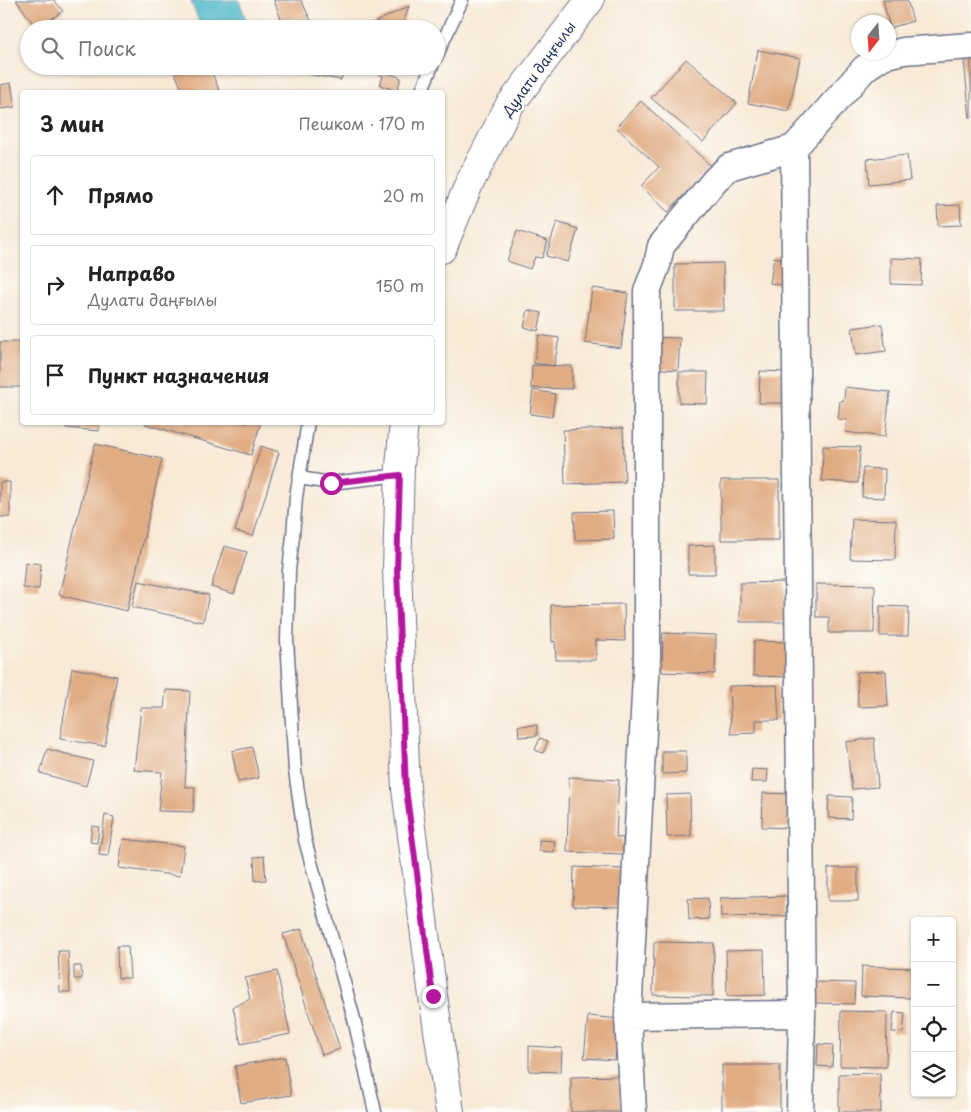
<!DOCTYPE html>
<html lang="ru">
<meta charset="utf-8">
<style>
body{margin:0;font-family:"Playpen Sans",sans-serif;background:#f2f2f2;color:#222}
.controls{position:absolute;right:15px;bottom:15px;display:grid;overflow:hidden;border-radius:5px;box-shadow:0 1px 4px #0004}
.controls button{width:45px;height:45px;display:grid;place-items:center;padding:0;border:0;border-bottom:1px solid #e0e0e0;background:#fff;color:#222;font:25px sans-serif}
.compass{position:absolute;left:851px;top:15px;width:45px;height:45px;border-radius:50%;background:#fff;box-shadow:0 1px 4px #0004;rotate:197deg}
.stop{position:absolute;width:15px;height:15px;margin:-11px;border:4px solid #b5179e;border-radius:50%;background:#fff}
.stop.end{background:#b5179e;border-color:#fff;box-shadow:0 1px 5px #0008}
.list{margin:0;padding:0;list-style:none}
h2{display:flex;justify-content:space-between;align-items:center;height:65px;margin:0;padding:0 20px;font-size:21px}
h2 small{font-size:16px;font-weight:400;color:#767676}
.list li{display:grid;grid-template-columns:32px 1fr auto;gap:15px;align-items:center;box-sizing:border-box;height:80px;margin:0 10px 10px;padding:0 10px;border:1px solid #e0e0e0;border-radius:5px}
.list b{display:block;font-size:19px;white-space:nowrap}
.list p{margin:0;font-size:16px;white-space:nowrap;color:#767676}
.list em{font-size:16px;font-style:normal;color:#767676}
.icon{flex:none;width:28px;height:28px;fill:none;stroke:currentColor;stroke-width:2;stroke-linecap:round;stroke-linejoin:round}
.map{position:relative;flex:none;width:971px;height:1112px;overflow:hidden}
.search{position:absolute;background:#fff;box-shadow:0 1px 4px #0004;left:20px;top:20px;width:425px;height:55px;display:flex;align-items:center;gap:12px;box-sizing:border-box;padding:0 18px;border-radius:28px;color:#767676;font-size:19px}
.panel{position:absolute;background:#fff;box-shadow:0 1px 4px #0004;left:20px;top:90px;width:425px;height:335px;border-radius:5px}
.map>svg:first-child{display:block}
.water{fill:#4db8c9;stroke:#347494}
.building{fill:#e0ac83}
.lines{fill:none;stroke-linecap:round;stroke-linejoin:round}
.service-casing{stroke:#687088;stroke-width:15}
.minor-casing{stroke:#687088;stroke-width:29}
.secondary-casing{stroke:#687088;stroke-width:30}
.service{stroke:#fff;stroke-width:12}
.minor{stroke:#fff;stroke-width:26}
.secondary{stroke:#fff;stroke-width:28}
.route{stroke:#b5179e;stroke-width:6}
.labels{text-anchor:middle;stroke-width:5;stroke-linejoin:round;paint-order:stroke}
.street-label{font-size:14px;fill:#1b2f5e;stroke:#fdfcf7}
</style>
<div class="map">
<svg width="971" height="1112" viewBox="0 0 971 1112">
<rect width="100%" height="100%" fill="#fdfcf7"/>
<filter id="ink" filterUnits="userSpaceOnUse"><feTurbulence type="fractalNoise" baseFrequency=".02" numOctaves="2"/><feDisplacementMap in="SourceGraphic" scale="10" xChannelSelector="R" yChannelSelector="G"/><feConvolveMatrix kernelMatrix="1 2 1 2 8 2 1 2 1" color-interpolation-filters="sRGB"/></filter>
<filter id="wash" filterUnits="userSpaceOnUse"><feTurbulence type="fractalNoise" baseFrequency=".0096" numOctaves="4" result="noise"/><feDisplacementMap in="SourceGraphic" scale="20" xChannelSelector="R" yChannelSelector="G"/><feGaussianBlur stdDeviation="1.12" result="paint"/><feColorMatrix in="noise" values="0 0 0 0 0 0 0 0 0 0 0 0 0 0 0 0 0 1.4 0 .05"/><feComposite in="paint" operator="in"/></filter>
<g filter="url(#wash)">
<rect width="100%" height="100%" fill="#f8e9d6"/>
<!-- water -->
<path class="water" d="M239 0 249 29H202L191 1Z"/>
<g id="blocks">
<!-- building -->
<path class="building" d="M16 0H54L63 11 37 29Z
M274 0H301L315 29H273L271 25 282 22Z
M883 0H907L913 21 890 28Z
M409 6 401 29H361Z
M758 50 800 58 789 111 748 103Z
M971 51V118H970L963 52Z
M686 59 737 103 703 142 651 98Z
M172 66H209L220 92H183Z
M293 66H344L341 80 296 72Z
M371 66H388L386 72 401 78 397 91 380 85 383 76 369 71Z
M11 83 15 107 0 109V85Z
M641 101 711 166 668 212 641 186 659 167 616 127Z
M907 155 910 180 869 184 867 159Z
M960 205 961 225 938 226 937 206Z
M557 222 578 229 568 262 546 256Z
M517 231 548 241 542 258 535 257 530 269 507 261Z
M774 257 791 261 786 286 770 283Z
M891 258 922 259 921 285 891 284Z
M723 263 724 311H675V264Z
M592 288 628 293 621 348 585 343Z
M528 310 542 313 538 331 524 327Z
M882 324 886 351 856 355 852 328Z
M539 335 559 338 554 366 534 363Z
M650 337 680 338 678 370 649 368Z
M0 342H22V387H0Z
M532 365 572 366V389L531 388Z
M760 371 785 372 784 403H759Z
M679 372H708L707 404 679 403Z
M845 387 890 392 885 437 845 432 847 420 838 419 840 401 844 400Z
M533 390 555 394 552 417 530 414Z
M66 422H99V431L66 428Z
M146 422H261L251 455 145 424Z
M623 428 625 482 565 484 563 430Z
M95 444 162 459 127 611 59 595Z
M261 446 279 452 253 536 235 531Z
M823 446 860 447 858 483 822 481Z
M863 468 885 469 884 498 862 497Z
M721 480H779V540H721Z
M0 482H10V517H0Z
M613 511 614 539 575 540 574 512Z
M852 519 896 520 895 560 850 559Z
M715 545V574H688V546Z
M224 546 247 552 234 594 211 587Z
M25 562 41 564 39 589 23 588Z
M138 581 209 595 203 622 132 607Z
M785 582V622H740V583Z
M816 584 875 585 874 633H829V617H816Z
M624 604 625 641 596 640V660H556L555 641 552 642 551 605Z
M880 606 909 607 908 636H880Z
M663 633 716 635 715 674 662 672Z
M754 641 793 642 792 677 753 676Z
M72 668 117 676 105 746 60 739Z
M886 671 888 706 858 707 857 672Z
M777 685 779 720H756V733L731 734 729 686Z
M166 690 190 691 185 787H195L193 812 158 811 162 772 134 770 141 708H164Z
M537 725V736L519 737 518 726Z
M540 738 548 741 543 753 535 750Z
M874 738 878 787 852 789 846 742Z
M252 747 259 778 238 782 232 751Z
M47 749 93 761 86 786 40 773Z
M662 751H686V773L662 774Z
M752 769 768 770 767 782H751Z
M569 777 619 780 616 837 623 838V854L567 852Z
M763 793 791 794 789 828 762 827Z
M690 794 691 836 667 837 666 795Z
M829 796 852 797 851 819 828 818Z
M105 815 114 817 108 856 99 855Z
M92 826 99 827 97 843 90 842Z
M123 839 184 846 180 876 119 868Z
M539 840 555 841 554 852 539 851Z
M264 856 266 880 255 881 254 857Z
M574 867 625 869 624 907 573 906Z
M828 868H858V901H828Z
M787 896V916L721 917 720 898Z
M708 898 709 919 689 920 688 899Z
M301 929 340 1049 322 1055 283 934Z
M654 942 714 943 713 996 653 995Z
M117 946H128L130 978H118Z
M764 950 765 995 727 996 726 951Z
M58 951H68L70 992H60Z
M74 966H81L82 979H74Z
M862 966 913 968 911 998 861 996Z
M277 971 290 1034 241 1044 233 1007 250 999 245 978Z
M814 982 855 983 854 1004 814 1003Z
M841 1011 887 1012 886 1067 840 1066Z
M894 1012 905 1013 903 1033 892 1032Z
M588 1016 619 1019 615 1060 584 1058Z
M818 1044 833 1045 832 1067 817 1066Z
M529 1046 562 1048 561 1072 529 1071Z
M285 1057 291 1095 241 1103 235 1066Z
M722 1065H780V1112H722Z
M880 1073 881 1112H839V1074Z
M620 1076V1112H571V1077Z"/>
</g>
</g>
<g filter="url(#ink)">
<use href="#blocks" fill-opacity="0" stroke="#687088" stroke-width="1"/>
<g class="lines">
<defs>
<path id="service" d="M436 57 462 0
M421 92 432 66
M308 422 296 497 293 536 289 570 287 640 295 771 305 840 354 1019 375 1112
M299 478 331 483 400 475"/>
<path id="minor" d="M628 1016 802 1014
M633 1112 628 1016 647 657V291L657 265 661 246 715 180 729 167 794 148
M800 1112 802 1014 794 148 865 68 883 56 903 51 971 46"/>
<path id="secondary" d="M442 249 469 184 509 106 590 0
M404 422 400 466 397 570 406 789 433 996 450 1112"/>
</defs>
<!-- service casing -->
<use href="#service" class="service-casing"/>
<!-- minor casing -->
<use href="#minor" class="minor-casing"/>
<!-- secondary casing -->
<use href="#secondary" class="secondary-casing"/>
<!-- service -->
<use href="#service" class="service"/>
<!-- minor -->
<use href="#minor" class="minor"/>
<!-- secondary -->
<use href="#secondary" class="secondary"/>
</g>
</g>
<g class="lines" filter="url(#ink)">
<!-- route -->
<path class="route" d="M331 483 400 475 397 570 406 789 433 996"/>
</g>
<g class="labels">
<!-- street labels -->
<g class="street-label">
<text transform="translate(539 69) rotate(-54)" y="5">Дулати даңғылы</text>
</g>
</g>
</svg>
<div class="controls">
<button>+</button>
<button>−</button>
<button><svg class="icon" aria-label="locate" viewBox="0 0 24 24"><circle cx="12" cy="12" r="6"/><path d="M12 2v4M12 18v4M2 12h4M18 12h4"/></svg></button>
<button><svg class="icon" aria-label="layers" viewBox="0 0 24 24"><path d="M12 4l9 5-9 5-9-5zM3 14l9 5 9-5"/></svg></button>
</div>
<svg class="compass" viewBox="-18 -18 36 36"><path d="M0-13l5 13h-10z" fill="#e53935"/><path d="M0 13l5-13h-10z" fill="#767676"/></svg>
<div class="stop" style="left:331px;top:483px"></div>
<div class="stop end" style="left:433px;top:996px"></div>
<div class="search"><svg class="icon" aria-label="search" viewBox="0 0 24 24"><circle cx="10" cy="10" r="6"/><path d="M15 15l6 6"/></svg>Поиск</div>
<section class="panel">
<h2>3 мин<small>Пешком · 170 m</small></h2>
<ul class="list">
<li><svg class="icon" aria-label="ahead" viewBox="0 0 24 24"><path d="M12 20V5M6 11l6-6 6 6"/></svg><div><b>Прямо</b></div><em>20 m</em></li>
<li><svg class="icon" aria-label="right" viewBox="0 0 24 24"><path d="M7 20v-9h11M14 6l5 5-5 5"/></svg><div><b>Направо</b><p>Дулати даңғылы</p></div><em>150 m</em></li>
<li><svg class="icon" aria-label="arrive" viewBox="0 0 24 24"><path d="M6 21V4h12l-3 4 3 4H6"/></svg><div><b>Пункт назначения</b></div></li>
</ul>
</section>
</div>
